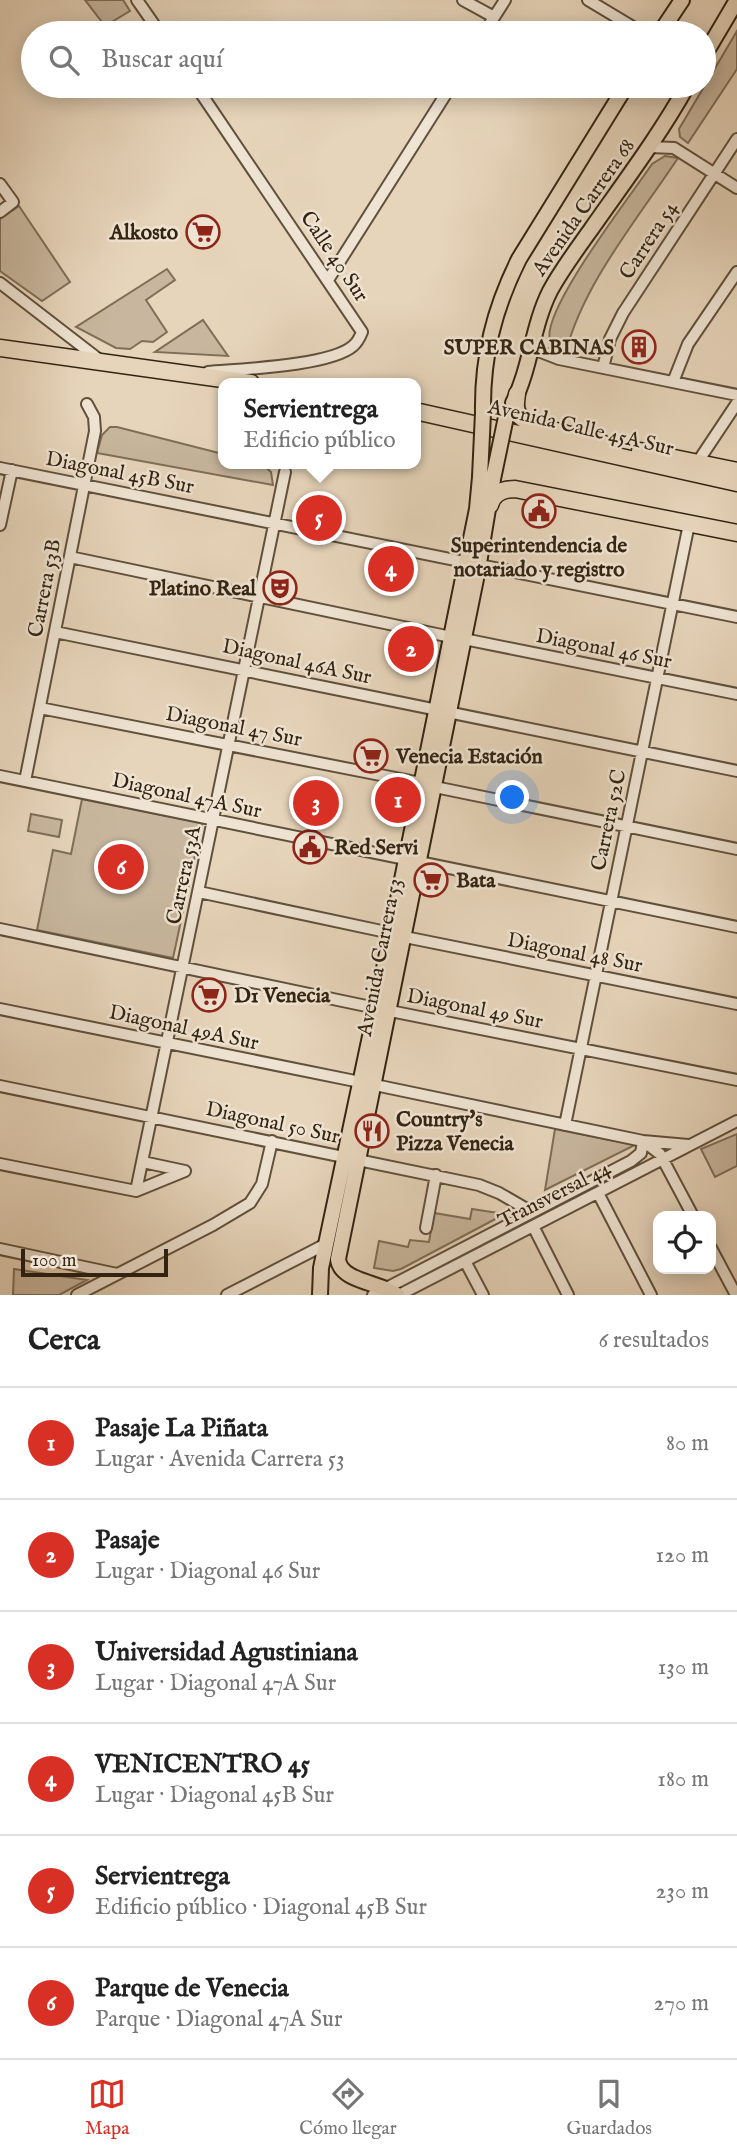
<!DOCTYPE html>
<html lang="es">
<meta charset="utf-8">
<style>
body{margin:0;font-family:"IM FELL English",serif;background:#f2f2f2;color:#222}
.controls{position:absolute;right:21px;bottom:21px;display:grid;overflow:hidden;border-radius:14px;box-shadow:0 4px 18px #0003}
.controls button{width:63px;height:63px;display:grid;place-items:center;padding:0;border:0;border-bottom:2px solid #e0e0e0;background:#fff;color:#222;font:35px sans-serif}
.scale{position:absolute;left:21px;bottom:18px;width:147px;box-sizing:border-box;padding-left:7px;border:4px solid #332412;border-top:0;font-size:19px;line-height:24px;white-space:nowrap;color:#332412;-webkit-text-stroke:5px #efe4d3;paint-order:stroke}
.you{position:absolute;left:513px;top:798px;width:24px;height:24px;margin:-18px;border:5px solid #fff;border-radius:50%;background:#1a73e8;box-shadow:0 0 0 10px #1a73e833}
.badge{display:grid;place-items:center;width:46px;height:46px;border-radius:50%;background:#d93025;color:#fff;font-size:23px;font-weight:700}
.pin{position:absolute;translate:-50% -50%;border:4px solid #fff;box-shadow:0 2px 7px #0006}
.popup{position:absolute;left:218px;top:378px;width:203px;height:91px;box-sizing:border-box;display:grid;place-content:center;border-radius:14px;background:#fff;filter:drop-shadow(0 2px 5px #0005);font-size:23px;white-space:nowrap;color:#767676}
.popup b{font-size:26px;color:#222}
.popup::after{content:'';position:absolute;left:50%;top:100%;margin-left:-14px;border:14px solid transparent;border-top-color:#fff}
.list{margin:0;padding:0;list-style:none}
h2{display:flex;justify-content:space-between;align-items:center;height:91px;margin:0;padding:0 28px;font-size:30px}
h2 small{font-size:23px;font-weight:400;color:#767676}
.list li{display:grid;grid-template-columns:46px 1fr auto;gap:21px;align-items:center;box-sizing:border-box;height:112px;padding:0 28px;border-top:2px solid #e0e0e0}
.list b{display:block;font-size:26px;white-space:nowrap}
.list p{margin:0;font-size:23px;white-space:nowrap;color:#767676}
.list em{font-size:23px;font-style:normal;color:#767676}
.icon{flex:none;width:38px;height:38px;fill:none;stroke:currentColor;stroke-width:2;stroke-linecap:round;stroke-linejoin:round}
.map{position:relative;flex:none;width:737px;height:1295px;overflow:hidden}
.search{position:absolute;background:#fff;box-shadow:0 4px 18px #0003;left:21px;right:21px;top:21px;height:77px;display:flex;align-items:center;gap:18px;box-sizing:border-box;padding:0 24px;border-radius:38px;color:#767676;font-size:26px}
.sheet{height:763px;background:#fff}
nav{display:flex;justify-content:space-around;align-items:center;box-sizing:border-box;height:98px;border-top:2px solid #e0e0e0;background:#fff;font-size:19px;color:#767676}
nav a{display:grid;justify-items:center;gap:4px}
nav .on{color:#d93025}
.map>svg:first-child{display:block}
.green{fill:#c8b79e;stroke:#7e6e58;stroke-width:2}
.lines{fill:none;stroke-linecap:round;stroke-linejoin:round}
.minor-casing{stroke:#60503c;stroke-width:14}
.major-casing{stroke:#332412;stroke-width:18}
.highway-casing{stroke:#332412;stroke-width:19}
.minor{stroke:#efe4d3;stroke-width:10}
.major{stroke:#e7d5bb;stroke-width:14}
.highway{stroke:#e7d5bb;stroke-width:16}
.major-bridge-casing{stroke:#332412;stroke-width:18;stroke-linecap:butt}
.major-bridge{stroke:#e7d5bb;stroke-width:14}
.labels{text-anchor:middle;stroke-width:5;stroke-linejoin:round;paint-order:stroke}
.street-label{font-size:21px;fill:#332412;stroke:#efe4d3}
.poi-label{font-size:21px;font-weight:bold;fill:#332412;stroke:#efe4d3;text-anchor:start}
</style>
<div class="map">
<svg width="737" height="1295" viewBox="0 0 737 1295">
<rect width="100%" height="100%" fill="#e7d5bb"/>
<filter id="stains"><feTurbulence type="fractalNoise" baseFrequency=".00286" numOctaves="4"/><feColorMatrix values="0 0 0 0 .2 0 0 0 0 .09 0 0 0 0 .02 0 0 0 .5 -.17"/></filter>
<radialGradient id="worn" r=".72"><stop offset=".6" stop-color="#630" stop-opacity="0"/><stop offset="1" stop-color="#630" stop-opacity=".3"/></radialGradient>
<!-- green -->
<path class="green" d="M85 0H123L130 11 105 26Z
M737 31V69L688 143 680 137 679 129Z
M665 156 678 158C639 217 583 284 566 352 559 350 552 348 550 340 541 310 633 193 652 164Z
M19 206 70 282 42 301 0 271V219Z
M167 269 175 280 146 300 167 332 153 342 142 341 130 349 116 348 76 327Z
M203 320 228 356 155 352Z
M110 427H117L223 454V464H262L271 472 273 485 97 453 102 435Z
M82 799 202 823 173 958 37 930 53 850 71 854Z
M31 814 62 820 59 837 28 831Z
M555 1129 635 1145 545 1190Z
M737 1134V1166L715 1177 701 1149Z
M472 1209 505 1214 401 1269 393 1271 374 1268 379 1241 408 1247 410 1240 429 1242 434 1213 470 1219Z
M14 1269 87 1280 59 1295H13Z"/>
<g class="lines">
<defs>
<path id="minor" d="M137 0 160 33
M463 0 494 17
M588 0 643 33
M484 33 505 0
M196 86 362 332C360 337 358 342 353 346 330 366 241 369 208 372
M650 147 674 148 737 188
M0 184 13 202 0 212
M328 280 451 86
M0 283 101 361
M533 342 541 352 559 359 737 395
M603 368 610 339 623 313 737 139
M673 382 688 344 737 272
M697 463 737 403
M0 468 737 617
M0 525 12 470
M70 557 451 637
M55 632 737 771
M464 639 737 694
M40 708 421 783
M0 776 737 927
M25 781 95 431 94 417 87 404
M435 787 737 849
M199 892 391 933
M0 929 390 1011 737 1080
M405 937 737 1004
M0 1009 360 1082
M375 1085 643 1141 688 1145
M0 1086 479 1185 499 1193 532 1212
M565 1125 689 524
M143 1162 185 1171
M0 1164 136 1191 185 1171
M136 1191 285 472
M598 1193 651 1295
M533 1226 568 1295
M426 1228 436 1175
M711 1248 736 1295
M0 1249 117 1274
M465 1261 483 1295
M77 1295 213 1225 250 1203 262 1184 272 1141
M227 1295 326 1244
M373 1295 631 1161 641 1153 643 1141 660 1154 693 1216
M399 1295 737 1121"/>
<path id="major" d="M660 33 682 0
M704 56 737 0
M513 403C531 367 532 327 550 291 562 269 577 249 592 228 625 181 659 136 687 86
M483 413C482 357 494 309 519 259L626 86
M320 1295 321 1268 376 1008 477 509 480 477
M397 1295C381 1282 340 1282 338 1259L478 569 493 479"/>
<path id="highway" d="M0 348 251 383
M517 394C516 402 514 410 520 416 530 427 587 439 604 444
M415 411 737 483
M640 451 737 471
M490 505C493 493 503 489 515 489L737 533"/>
</defs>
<!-- minor casing -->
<use href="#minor" class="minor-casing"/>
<!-- major casing -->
<use href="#major" class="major-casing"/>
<!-- highway casing -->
<use href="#highway" class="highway-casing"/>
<!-- minor -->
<use href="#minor" class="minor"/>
<!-- major -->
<use href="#major" class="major"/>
<!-- highway -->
<use href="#highway" class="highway"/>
<defs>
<path id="major-bridge" d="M480 477 483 413
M493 479 506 417"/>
</defs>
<!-- major-bridge casing -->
<use href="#major-bridge" class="major-bridge-casing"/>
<!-- major-bridge -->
<use href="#major-bridge" class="major-bridge"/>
</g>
<!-- icons -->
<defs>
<symbol id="supermarket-ring" viewBox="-11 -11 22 22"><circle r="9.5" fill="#efe4d3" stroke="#8f2418" stroke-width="1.5"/><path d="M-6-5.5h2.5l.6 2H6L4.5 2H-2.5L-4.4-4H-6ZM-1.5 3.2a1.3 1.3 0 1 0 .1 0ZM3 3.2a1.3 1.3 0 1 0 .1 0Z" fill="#8f2418"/></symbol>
<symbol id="building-ring" viewBox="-11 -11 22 22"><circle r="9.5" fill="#efe4d3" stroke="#8f2418" stroke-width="1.5"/><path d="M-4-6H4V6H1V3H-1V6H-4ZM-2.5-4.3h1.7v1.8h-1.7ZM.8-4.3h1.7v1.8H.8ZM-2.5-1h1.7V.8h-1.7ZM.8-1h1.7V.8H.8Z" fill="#8f2418"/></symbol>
<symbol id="civic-ring" viewBox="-11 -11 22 22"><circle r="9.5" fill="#efe4d3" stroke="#8f2418" stroke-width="1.5"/><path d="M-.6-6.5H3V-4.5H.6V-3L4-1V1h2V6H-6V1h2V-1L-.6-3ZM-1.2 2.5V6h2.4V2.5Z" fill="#8f2418"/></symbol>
<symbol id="theatre-ring" viewBox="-11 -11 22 22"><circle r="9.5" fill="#efe4d3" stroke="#8f2418" stroke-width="1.5"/><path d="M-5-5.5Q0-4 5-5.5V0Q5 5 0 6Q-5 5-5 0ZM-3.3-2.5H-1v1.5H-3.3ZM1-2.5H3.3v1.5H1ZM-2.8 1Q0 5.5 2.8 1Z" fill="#8f2418"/></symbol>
<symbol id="restaurant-ring" viewBox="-11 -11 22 22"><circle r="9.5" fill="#efe4d3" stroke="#8f2418" stroke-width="1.5"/><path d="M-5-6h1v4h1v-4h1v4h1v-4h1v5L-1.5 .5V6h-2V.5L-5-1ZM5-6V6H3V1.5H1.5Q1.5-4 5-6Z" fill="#8f2418"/></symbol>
</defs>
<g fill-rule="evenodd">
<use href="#supermarket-ring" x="184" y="213" width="38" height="38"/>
<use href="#building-ring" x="620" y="328" width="38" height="38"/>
<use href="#civic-ring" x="520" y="492" width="38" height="38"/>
<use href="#theatre-ring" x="261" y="569" width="38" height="38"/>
<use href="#supermarket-ring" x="352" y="737" width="38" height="38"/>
<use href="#civic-ring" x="291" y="828" width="38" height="38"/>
<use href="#supermarket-ring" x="412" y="861" width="38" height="38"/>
<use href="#supermarket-ring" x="190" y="976" width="38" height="38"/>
<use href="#restaurant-ring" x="353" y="1112" width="38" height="38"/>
</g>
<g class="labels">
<!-- street labels -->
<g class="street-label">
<text transform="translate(583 207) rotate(-55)" y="7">Avenida Carrera 68</text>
<text transform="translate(648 240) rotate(-57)" y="7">Carrera 54</text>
<text transform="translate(335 256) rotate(56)" y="7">Calle 40 Sur</text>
<text transform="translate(581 427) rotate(13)" y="7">Avenida Calle 45A Sur</text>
<text transform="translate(120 472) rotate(11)" y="7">Diagonal 45B Sur</text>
<text transform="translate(44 588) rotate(-79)" y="7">Carrera 53B</text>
<text transform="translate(604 648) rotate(11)" y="7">Diagonal 46 Sur</text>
<text transform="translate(297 661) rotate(12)" y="7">Diagonal 46A Sur</text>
<text transform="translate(234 726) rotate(11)" y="7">Diagonal 47 Sur</text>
<text transform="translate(187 795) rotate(12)" y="7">Diagonal 47A Sur</text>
<text transform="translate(608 820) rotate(-78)" y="7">Carrera 52C</text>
<text transform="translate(183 875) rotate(-78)" y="7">Carrera 53A</text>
<text transform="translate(575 952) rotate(11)" y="7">Diagonal 48 Sur</text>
<text transform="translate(379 957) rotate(-79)" y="7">Avenida Carrera 53</text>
<text transform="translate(475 1008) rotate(11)" y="7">Diagonal 49 Sur</text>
<text transform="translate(184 1027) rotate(12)" y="7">Diagonal 49A Sur</text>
<text transform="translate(273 1122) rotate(12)" y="7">Diagonal 50 Sur</text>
<text transform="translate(554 1194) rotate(-27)" y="7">Transversal 44</text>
</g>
<!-- poi labels -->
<g class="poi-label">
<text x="178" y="239" text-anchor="end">Alkosto</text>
<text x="614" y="354" text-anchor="end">SUPER CABINAS</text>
<text x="539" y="552" text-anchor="middle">Superintendencia de<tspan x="539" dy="24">notariado y registro</tspan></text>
<text x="256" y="595" text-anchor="end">Platino Real</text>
<text x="396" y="763">Venecia Estación</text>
<text x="334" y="854">Red Servi</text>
<text x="456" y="887">Bata</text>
<text x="234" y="1002">D1 Venecia</text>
<text x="396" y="1126">Country's<tspan x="396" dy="24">Pizza Venecia</tspan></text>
</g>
</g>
<rect width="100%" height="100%" filter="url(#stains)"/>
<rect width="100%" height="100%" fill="url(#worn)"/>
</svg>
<div class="controls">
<button><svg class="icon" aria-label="locate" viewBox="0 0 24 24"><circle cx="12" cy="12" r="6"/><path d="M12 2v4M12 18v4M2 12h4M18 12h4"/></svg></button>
</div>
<div class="scale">100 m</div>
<div class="you"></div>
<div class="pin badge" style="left:398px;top:800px">1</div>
<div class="pin badge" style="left:411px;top:649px">2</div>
<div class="pin badge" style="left:316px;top:803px">3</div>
<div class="pin badge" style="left:391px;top:569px">4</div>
<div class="pin badge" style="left:319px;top:518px">5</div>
<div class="popup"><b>Servientrega</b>Edificio público</div>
<div class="pin badge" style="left:121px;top:867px">6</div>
<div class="search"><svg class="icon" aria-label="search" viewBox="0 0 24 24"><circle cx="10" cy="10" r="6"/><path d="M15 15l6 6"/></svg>Buscar aquí</div>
</div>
<section class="sheet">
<h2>Cerca<small>6 resultados</small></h2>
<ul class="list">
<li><span class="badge">1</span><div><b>Pasaje La Piñata</b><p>Lugar · Avenida Carrera 53</p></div><em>80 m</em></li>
<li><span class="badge">2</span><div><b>Pasaje</b><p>Lugar · Diagonal 46 Sur</p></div><em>120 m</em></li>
<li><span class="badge">3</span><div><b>Universidad Agustiniana</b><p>Lugar · Diagonal 47A Sur</p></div><em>130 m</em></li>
<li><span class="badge">4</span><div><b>VENICENTRO 45</b><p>Lugar · Diagonal 45B Sur</p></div><em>180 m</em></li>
<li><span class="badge">5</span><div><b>Servientrega</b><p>Edificio público · Diagonal 45B Sur</p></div><em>230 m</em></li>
<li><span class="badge">6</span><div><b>Parque de Venecia</b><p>Parque · Diagonal 47A Sur</p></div><em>270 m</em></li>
</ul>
</section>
<nav>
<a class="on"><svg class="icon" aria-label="map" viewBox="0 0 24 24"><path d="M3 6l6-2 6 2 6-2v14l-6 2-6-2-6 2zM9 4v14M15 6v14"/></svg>Mapa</a>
<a><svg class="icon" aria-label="directions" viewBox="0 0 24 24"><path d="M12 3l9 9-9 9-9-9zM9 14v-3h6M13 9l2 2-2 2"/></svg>Cómo llegar</a>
<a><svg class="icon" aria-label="saved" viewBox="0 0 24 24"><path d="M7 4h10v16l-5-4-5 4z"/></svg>Guardados</a>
</nav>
